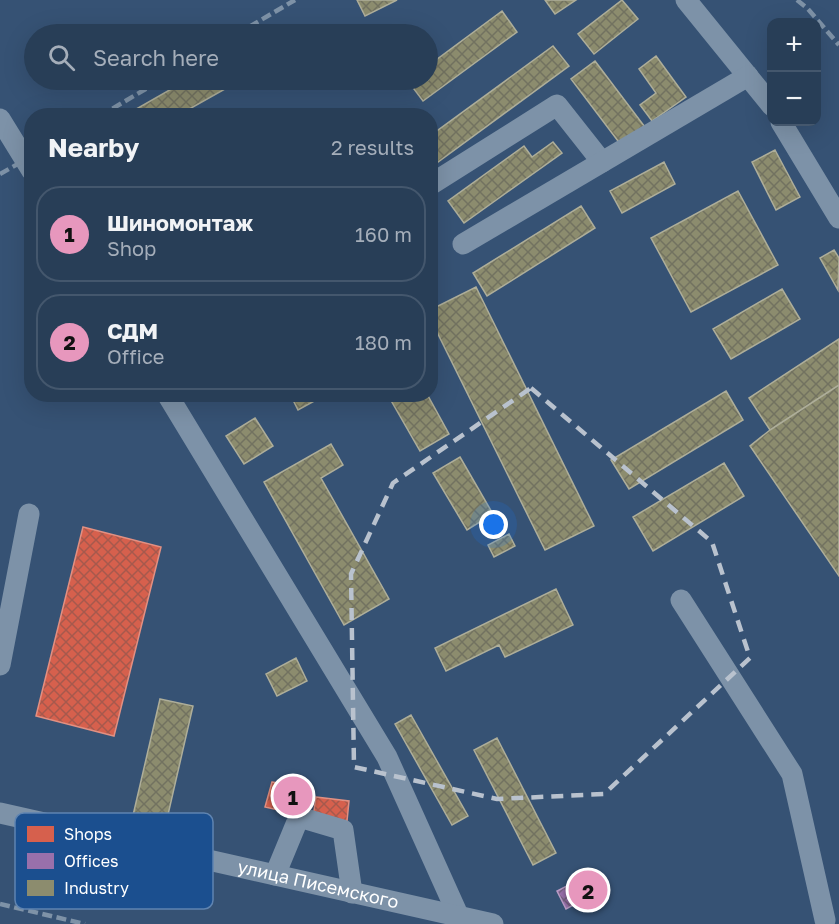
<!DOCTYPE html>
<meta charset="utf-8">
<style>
body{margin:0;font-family:"Golos Text",sans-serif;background:#344961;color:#f1f3f6}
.controls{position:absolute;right:18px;top:18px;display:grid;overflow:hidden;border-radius:12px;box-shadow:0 6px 24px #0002}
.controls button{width:54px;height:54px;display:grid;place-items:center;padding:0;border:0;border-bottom:2px solid #44576d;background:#283e57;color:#f1f3f6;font:30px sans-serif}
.you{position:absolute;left:494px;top:525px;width:21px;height:21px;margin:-15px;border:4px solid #fff;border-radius:50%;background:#1a73e8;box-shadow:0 0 0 9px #1a73e833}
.badge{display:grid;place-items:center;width:39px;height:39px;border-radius:50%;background:#e797bd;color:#111;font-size:20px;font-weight:700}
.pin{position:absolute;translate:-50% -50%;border:3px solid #fff;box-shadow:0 2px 6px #0006}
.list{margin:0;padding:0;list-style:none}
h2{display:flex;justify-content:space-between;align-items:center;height:78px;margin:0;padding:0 24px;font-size:26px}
h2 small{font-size:20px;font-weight:400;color:#a5aeba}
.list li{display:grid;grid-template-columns:39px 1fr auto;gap:18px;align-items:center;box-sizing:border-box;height:96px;margin:0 12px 12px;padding:0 12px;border:2px solid #44576d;border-radius:24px}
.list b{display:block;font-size:22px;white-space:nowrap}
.list p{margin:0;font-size:20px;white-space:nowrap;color:#a5aeba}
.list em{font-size:20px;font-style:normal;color:#a5aeba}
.icon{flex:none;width:33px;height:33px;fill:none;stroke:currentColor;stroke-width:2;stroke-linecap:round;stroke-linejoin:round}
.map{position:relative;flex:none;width:839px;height:924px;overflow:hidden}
.search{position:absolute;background:#283e57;box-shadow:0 6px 24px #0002;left:24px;top:24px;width:414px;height:66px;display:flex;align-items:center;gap:15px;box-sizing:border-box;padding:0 21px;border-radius:33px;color:#a5aeba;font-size:22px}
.panel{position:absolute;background:#283e57;box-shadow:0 6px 24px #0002;left:24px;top:108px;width:414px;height:294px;border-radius:24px}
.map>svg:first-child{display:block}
.shops{fill:url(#shops-cross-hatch);stroke:#e29082;stroke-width:1.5}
.offices{fill:url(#offices-cross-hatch);stroke:#b89bc4;stroke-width:1.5}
.industry{fill:url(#industry-cross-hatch);stroke:#aeae9a;stroke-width:1.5}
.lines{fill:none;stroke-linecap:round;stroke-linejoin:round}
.minor{stroke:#7d92a8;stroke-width:21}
.rail{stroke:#7e92a7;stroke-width:4.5;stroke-dasharray:10 4.5;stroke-linecap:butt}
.marked{fill:none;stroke:#b9c2ce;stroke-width:4.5;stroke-dasharray:12 8;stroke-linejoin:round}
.labels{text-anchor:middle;stroke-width:6;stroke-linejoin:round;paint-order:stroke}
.street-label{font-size:18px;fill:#fff;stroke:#1b4f8f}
.key{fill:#1b4f8f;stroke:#5f84b1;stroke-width:1.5}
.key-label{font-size:16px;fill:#fff}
</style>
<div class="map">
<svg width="839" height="924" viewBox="0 0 839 924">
<defs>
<pattern id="shops-cross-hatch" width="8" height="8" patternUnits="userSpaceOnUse" patternTransform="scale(1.5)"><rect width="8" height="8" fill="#d6604d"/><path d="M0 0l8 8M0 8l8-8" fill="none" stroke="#a6594d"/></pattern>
<pattern id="offices-cross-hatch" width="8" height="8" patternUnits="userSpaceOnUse" patternTransform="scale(1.5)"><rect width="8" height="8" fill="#9970ab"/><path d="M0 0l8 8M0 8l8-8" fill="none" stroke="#766080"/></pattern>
<pattern id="industry-cross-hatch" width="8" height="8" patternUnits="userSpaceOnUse" patternTransform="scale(1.5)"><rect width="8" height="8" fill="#8c8c6e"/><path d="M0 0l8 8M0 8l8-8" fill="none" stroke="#727260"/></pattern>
</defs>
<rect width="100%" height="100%" fill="#365274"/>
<!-- shops -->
<path class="shops" d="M83 527 161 547 114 736 36 716Z
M272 782 312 788 305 816 265 807Z
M316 797 349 801 347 821 313 817Z"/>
<!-- offices -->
<path class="offices" d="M592 873 601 890 566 909 557 891Z"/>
<!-- industry -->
<path class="industry" d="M357 0H397L365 16Z
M545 0H576L555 14Z
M622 0 638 19 594 54 578 34Z
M502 11 517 32 423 101 408 81 409 80H428V66Z
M553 46 569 66 434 165 430 160V136Z
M656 56 686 97 652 121 640 105 656 93 639 69Z
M595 61 648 131 624 149 571 79Z
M187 80H241L177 116H124Z
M553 142 562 153 464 223 448 201 524 146 532 157Z
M775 150 800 197 776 210 752 162Z
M664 162 675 184 622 213 610 191Z
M738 191 778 265 691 312 651 238Z
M581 206 595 228 487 296 473 273Z
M834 250 839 258 838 290 820 258Z
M476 287 594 526 545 550 430 318V310Z
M782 289 800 319 731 359 713 329Z
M839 339V385L770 430 749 398Z
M839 385V576L750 446 770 430Z
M726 391 743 420 629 489 611 460Z
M290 394H327L298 410Z
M394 394H427L449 434 420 451 389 397Z
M255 418 273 446 244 464 226 436Z
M331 444 343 465 321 478 389 599 344 625 264 482Z
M460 457 493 514 467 530 433 473Z
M724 463 744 496 653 551 633 517Z
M509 534 515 546 494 557 488 545Z
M556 589 573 625 505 657 499 645 446 671 435 648Z
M296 658 307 681 277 696 266 674Z
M160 699 193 706 164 832 131 824Z
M411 715 468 816 452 825 395 724Z
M497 738 556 853 533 865 474 750Z"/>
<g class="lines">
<!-- minor -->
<g class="minor">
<path d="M686 0 772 106"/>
<path d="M0 119 32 171"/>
<path d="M781 122 839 218"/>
<path d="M430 185 557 105 602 162"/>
<path d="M463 244 748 76"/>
<path d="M167 394 387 757 459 917"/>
<path d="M681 600 792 774 825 920"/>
<path d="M0 665 29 514"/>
<path id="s1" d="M0 813 493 924"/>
<path d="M275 875 299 817 343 830 352 893"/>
</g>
<!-- rail -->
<path class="rail" d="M797 0 808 9 839 45
M237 34 295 0
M100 116 161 80
M0 174 32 156
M0 904 85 924"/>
</g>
<!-- marked area -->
<path class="marked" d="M531 388 712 542 750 658 604 794 497 799 354 767 351 574 393 483Z"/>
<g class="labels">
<!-- street labels -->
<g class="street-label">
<text dy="6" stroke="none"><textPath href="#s1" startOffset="326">улица Писемского</textPath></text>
</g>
</g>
<!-- legend -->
<rect x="15" y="813" width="198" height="96" rx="9" class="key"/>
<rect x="27" y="826" width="27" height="16" fill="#d6604d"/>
<rect x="27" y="853" width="27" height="16" fill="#9970ab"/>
<rect x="27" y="880" width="27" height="16" fill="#8c8c6e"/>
<g class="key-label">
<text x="64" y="840">Shops</text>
<text x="64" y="867">Offices</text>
<text x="64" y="894">Industry</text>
</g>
</svg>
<div class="controls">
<button>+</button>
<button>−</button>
</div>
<div class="you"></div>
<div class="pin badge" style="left:293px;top:796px">1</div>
<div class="pin badge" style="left:588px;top:890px">2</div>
<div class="search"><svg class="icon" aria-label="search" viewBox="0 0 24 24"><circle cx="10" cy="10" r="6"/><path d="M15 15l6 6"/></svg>Search here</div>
<section class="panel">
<h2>Nearby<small>2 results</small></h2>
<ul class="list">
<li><span class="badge">1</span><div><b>Шиномонтаж</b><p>Shop</p></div><em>160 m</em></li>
<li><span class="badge">2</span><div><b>СДМ</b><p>Office</p></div><em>180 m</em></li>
</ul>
</section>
</div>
